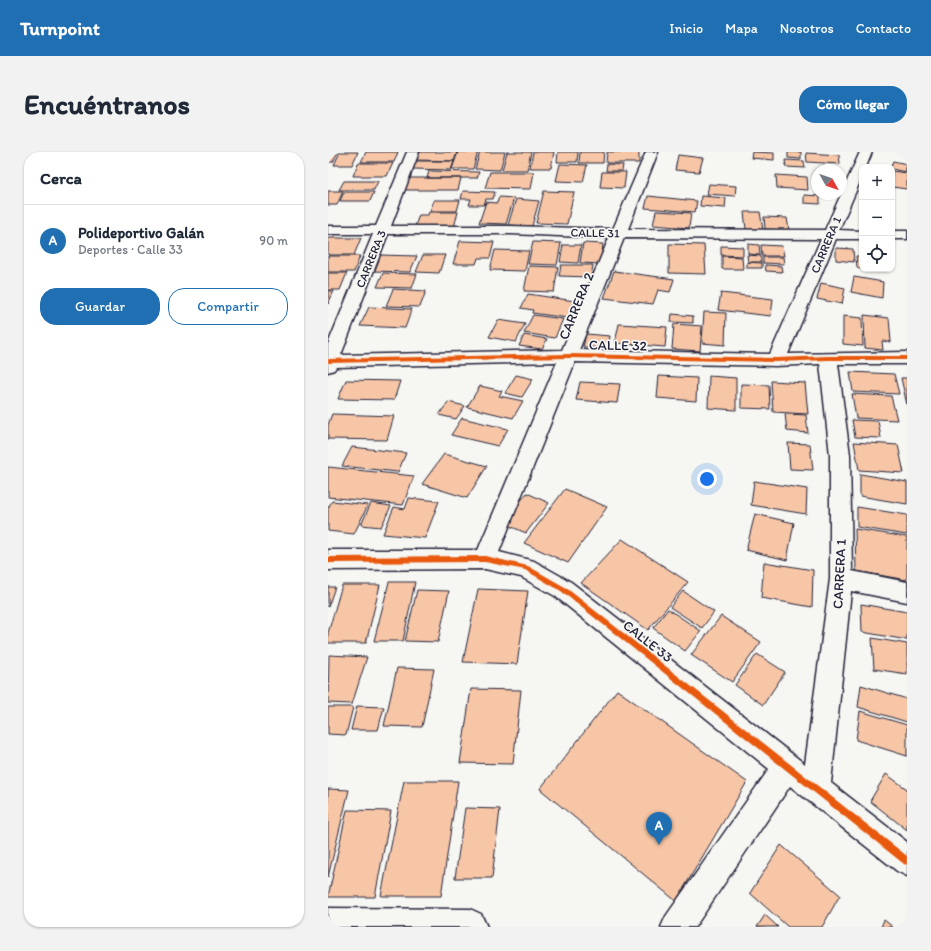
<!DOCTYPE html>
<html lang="es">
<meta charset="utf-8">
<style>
body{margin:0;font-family:Itim,sans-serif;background:#f2f2f3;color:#1f2937}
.controls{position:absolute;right:12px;top:12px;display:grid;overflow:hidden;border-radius:8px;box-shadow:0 1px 3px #0004}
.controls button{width:36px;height:36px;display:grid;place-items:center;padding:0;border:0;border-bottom:1px solid #e0e1e3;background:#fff;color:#1f2937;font:20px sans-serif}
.compass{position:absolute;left:483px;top:12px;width:36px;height:36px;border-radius:50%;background:#fff;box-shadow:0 1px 3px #0004;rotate:130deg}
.you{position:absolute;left:379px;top:327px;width:14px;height:14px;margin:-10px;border:3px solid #fff;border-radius:50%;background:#1a73e8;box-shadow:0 0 0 6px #1a73e833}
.badge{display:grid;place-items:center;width:26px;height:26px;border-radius:50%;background:#1f6fb2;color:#fff;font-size:13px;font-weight:700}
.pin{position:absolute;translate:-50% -33px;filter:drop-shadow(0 1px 2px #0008)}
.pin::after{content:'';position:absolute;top:21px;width:14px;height:12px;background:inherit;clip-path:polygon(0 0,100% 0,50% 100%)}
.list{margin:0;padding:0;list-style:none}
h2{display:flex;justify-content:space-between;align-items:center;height:52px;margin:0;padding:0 16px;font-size:17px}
h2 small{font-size:13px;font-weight:400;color:#747a83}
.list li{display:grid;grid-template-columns:26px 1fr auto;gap:12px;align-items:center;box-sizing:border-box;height:72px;padding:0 16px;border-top:1px solid #e0e1e3}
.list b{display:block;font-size:15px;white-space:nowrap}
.list p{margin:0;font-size:13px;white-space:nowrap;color:#747a83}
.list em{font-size:13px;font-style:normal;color:#747a83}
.actions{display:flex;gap:8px;padding:12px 16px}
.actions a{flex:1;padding:9px 0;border:1px solid #1f6fb2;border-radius:16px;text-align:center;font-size:14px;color:#1f6fb2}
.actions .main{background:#1f6fb2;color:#fff}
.icon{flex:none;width:22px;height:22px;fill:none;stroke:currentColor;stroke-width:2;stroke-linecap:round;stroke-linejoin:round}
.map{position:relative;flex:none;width:579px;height:775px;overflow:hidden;border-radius:16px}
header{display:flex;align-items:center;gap:24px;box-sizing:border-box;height:56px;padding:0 20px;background:#1f6fb2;color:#fff}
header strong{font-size:19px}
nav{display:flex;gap:22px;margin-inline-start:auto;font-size:14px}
.intro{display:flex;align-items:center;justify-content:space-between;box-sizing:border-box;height:96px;padding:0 24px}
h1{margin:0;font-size:28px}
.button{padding:10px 18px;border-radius:16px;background:#1f6fb2;color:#fff;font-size:14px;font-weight:700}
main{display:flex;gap:24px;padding:0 24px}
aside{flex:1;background:#fff;border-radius:16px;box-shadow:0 1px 3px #0004}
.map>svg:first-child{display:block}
.building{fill:#f7c6a6;stroke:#22223b}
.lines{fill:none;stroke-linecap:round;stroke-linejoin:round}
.minor-casing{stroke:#22223b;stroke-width:3}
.minor{fill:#f6f6f2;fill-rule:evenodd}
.cycleway-casing{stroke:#f6f6f2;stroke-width:2}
.cycleway{fill:#e8590c;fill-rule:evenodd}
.labels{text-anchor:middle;stroke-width:3.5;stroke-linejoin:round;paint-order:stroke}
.far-street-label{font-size:12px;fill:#22223b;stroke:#f6f6f2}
.street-label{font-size:14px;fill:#22223b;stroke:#f6f6f2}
</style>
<header>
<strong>Turnpoint</strong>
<nav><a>Inicio</a><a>Mapa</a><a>Nosotros</a><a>Contacto</a></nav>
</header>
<div class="intro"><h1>Encuéntranos</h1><a class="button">Cómo llegar</a></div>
<main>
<aside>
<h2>Cerca<small></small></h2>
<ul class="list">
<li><span class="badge">A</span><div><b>Polideportivo Galán</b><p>Deportes · Calle 33</p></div><em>90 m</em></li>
</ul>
<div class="actions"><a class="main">Guardar</a><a>Compartir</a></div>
</aside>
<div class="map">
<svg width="579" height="775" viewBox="0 0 579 775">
<rect width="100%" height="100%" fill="#f6f6f2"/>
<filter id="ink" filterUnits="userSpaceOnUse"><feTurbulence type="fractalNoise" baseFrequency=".025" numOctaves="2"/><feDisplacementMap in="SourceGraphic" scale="8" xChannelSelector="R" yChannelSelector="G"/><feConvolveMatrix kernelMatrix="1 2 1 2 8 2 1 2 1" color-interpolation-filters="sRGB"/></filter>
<g filter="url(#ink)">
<!-- building -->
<path class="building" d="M0 0H10L5 10H0Z
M12 0H30L24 13H6Z
M38 0H70L66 10H33Z
M92 0H129L126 9 88 8Z
M130 0H150L145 17H124Z
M152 0H177L172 18 147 17Z
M179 0H203L199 18H174Z
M205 0H226L223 16H202Z
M230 0H250L249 10H229Z
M252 0H276L275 11H251Z
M279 0H311V11H278Z
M424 0 446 1V8L423 6Z
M460 0H473V7L460 6Z
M478 1 511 3 512 12 479 10Z
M350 3 375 6 371 20 347 18Z
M457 8 476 9 477 16 458 15Z
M88 9H126L123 18 85 17Z
M565 9 579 12 577 20 564 17 563 15Z
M30 11H65L59 24H25Z
M232 12 259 13 255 30 228 29Z
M279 12 295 13 294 19H278Z
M101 19 151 20 149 26H99Z
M564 19 579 21V37L564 35Z
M162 20H206L203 37 157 36Z
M274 20H298L296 36 272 35Z
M448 23 479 25 480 38 449 36Z
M80 26H133L130 38H75Z
M16 29H50L46 38H11Z
M381 32 408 34 407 44 379 42Z
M0 39H15L9 53H0Z
M135 39 167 40 165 47H158L156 53H141L143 47H133Z
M216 39 246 40 239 72 208 71Z
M16 40H46L42 49H12Z
M476 43 492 44V52L476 51Z
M320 44 369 49 367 60 317 56Z
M373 44 398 46 397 56 372 54Z
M171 45 186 46 178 72 151 71 158 50 169 51Z
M188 47 211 49 204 74 180 73Z
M106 48H132L129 59H102Z
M328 59 363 61 361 76 325 73Z
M101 60H130L126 75 87 74 91 63H100Z
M416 60H432L435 78 418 77Z
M436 65 459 66 461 78 437 77Z
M0 86H33L26 103H0Z
M132 89 166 90 162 106H150L148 112H125Z
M205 90 233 91 229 113 200 112Z
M255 91 275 92 273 112 252 111Z
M341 92 376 93 378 122 341 121Z
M420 92 431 93 432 103 420 102Z
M235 93H253L250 111 232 110Z
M433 93 454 94 456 104H434Z
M393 94 415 95V104L393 103Z
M508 96 525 97 526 110 508 108Z
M167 98 201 99 197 119 162 118Z
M51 103 89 104 82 120 44 119Z
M95 103H117L111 121 88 120Z
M419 103 433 104V110H420Z
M0 104H32L26 120H0Z
M394 104 414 105 415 117H394Z
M528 104H534V117L529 116Z
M435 105H455L456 112 435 111Z
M419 110 434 111V116H419Z
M233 113H265L263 125 231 124Z
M437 113 453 114 454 120 438 119Z
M201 114 230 115 226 140 196 139Z
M286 119 346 127 342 140 330 138 325 152 276 146Z
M0 121H19L12 138H0Z
M55 121 89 122 84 136 49 135Z
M526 125 555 130 554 146 523 140Z
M493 131 517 136 514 152 489 147Z
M65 137 98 139 92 155 58 154Z
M0 139H6L0 152Z
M393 141 445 147 443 164 390 158Z
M200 142 247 149 240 166 204 161 205 158 193 156Z
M41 155 84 157 77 176 32 174Z
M376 160 398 161 397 193 374 191Z
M344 162 365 164V171L343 170Z
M205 163 235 167 227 186 196 181Z
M536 163 561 166 563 190 554 189 555 198 537 196Z
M515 164 534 166 535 194 515 192Z
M170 168 197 172 188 190 161 185Z
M291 172 339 175 337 195 287 191Z
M346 172 374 174 372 199 344 197Z
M258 182 282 184 280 196 255 195Z
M196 183 219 187 214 197 191 194Z
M522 220 566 222 571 242 525 240Z
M188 223 205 227 194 245 177 241Z
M331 224 369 226 368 249 329 246Z
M381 224 408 226V258L380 256Z
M573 226H579V253Z
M18 228 72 229 66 248 10 247Z
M443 229 477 231 480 262 445 260Z
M252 230 292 232 289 251 248 248Z
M413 232 441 233 442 257 413 256Z
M152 234 174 239 171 244 195 249 185 266 139 255Z
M524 242 563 244 569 268 528 266Z
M120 250 137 254 128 267 111 263Z
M4 262 66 264 59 288 0 287V273Z
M457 262 478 263 480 281 459 279Z
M134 266 180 277 170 294 123 283Z
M524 268 550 269 553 286 527 285Z
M526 290 570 293 576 321 531 318Z
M460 291 482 292 485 318 462 317Z
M24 295 78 301 70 320 14 314Z
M116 302 159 314 139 346 94 332Z
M0 315 86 324 75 353 0 345Z
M532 322 579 330V352L532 344Z
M426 329 479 337 478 362 423 353Z
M237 337 279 355 240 411 196 391Z
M199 341 221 351 198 381 175 371Z
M81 346 111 349 97 386 55 382 66 355 77 357Z
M4 349 40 353 26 382 0 379V356Z
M43 351 63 354 53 375 33 373Z
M529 355 579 363V383L529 375Z
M427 362 466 371 459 408 418 398Z
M527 377 579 385V428L528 419Z
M294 387 360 430 320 478 253 431Z
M436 410 485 418 484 455 433 446Z
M61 430H87L75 489H46Z
M14 433H52L38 491H0V481Z
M0 435H7L0 455Z
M150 437 200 439 189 512 135 510Z
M89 438 121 439 110 490 77 489Z
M355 439 386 460 374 476 342 455Z
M533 452 579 460V488L534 480Z
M340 457 373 479 357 499 325 476Z
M393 464 433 490 404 530 363 503Z
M544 486 579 492V522L546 517Z
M429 502 457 520 435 553 407 533Z
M1 503 39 505 24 552 0 551Z
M69 516 106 517 94 575 56 574Z
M533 533 579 547V570L530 555Z
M143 537 193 538 185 612 132 611Z
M289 538 419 630 348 749 212 637Z
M29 554 56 555 50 578H23Z
M0 555H25L18 583 0 582Z
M532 559 579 573V604L528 588Z
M558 622 579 637V678L542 649Z
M76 629H130L113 744H53Z
M0 637 21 638 0 725Z
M137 656 172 657 164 726H127Z
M19 658 63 659 47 745H0Z
M453 693 512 743 494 775H460L422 741Z
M437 763 450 775H429Z
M556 768 565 775H553Z"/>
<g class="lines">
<defs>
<path id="minor" d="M79 0H91L63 74H182L285 77 318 0H330L300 77 497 78 532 0H544L538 15H534V25L511 78 534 79V87H508L460 202 579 200V212H510L522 303 524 419 579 430V450L523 439 503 631 579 690V724L569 719 462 634 367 775H333L338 764 441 617 227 444 193 425 157 417 0 418V398H150L229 210 8 215 6 218 0 220V192L45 82H0V74H48ZM60 82H182L281 86 234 198 13 203ZM296 86 493 87 442 202 251 198ZM247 210 448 214 492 212 502 303V427L477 612 243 430 206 409 171 400Z
M564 79H579V87H564Z
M0 756 142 757 153 762 159 775H0Z"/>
</defs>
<!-- minor casing -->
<use href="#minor" class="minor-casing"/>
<!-- minor -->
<use href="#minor" class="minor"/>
<defs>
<path id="cycleway" d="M241 202 448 206 500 204H579V208H500L448 210 241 206 0 211V207Z
M157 404 200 414 237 435 579 704V713L576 712 233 439 197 418 157 410 0 411V405Z"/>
</defs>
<!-- cycleway casing -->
<use href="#cycleway" class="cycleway-casing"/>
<!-- cycleway -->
<use href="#cycleway" class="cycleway"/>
</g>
</g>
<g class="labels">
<!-- far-street labels -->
<g class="far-street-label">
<text transform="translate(267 81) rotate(1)" y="4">CALLE 31</text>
<text transform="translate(498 93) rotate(-67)" y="4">CARRERA 1</text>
<text transform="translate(43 107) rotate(-68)" y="4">CARRERA 3</text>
</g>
<!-- street labels -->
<g class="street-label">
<text transform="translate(248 154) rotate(-68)" y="5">CARRERA 2</text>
<text transform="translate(290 193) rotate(1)" y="5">CALLE 32</text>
<text transform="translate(511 422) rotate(-87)" y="5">CARRERA 1</text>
<text transform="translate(320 489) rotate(38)" y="5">CALLE 33</text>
</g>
</g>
</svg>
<div class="controls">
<button>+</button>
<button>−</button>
<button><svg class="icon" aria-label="locate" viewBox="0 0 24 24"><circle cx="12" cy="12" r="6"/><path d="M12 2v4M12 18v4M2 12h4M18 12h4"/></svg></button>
</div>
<svg class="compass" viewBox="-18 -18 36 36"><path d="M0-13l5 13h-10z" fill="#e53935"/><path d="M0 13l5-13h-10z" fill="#747a83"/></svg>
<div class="you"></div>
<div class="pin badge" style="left:331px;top:693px">A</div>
</div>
</main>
